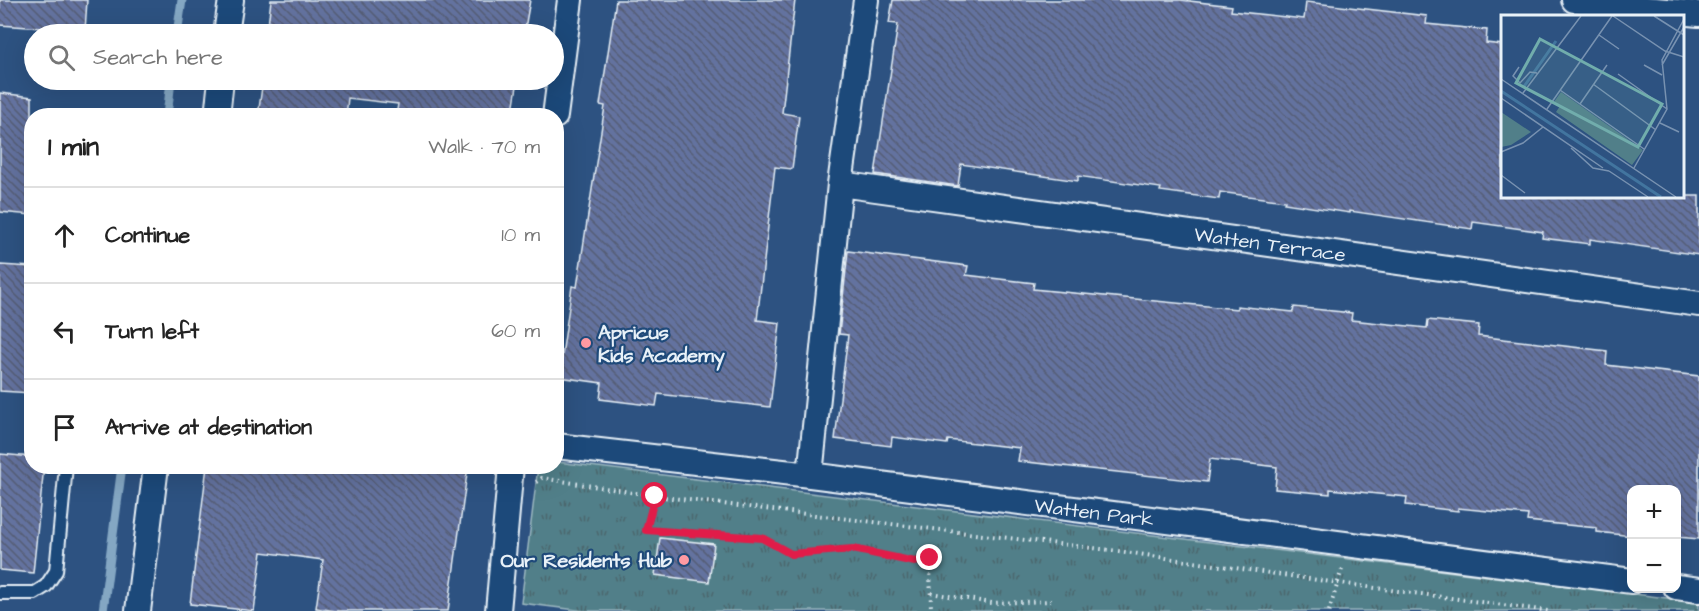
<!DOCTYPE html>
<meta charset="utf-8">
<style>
body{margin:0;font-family:"Architects Daughter",sans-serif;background:#f6f6f6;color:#222}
.controls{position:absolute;right:18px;bottom:18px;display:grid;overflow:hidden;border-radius:12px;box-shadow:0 6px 24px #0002}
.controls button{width:54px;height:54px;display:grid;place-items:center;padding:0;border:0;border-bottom:2px solid #e0e0e0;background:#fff;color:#222;font:30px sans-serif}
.stop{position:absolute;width:18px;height:18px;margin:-14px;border:4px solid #e11d48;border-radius:50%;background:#fff}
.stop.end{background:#e11d48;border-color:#fff;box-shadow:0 2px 6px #0008}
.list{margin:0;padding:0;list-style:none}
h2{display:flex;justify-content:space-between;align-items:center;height:78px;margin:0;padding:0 24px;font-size:26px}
h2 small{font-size:20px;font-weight:400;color:#767676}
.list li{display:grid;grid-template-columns:39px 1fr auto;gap:18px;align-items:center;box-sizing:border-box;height:96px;padding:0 24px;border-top:2px solid #e0e0e0}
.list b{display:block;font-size:22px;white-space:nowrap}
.list em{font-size:20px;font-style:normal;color:#767676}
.icon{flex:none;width:33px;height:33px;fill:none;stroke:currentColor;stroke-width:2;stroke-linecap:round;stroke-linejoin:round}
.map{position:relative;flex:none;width:1699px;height:611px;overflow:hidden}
.search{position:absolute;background:#fff;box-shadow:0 6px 24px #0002;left:24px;top:24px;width:540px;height:66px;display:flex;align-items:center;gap:15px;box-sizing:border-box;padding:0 21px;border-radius:33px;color:#767676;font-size:22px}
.panel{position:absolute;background:#fff;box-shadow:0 6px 24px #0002;left:24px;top:108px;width:540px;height:366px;border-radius:24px}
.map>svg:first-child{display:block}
.park{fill:url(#park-tufts);stroke:#9cb8c0;stroke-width:1.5}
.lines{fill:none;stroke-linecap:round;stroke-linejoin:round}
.stream{stroke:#84a7c3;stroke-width:9}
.building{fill:url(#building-back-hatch);stroke:#e8f1f8;stroke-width:1.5}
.service-casing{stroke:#e8f1f8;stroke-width:16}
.minor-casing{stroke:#e8f1f8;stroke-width:28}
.path{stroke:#e8f1f8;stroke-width:4;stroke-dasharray:1.5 4.5;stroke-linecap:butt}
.service{stroke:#1f4a7a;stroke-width:12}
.minor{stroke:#1f4a7a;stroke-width:24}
.route{stroke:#e11d48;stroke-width:8}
.poi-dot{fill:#ff9aa2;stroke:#1f4a7a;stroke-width:2}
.labels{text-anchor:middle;stroke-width:4.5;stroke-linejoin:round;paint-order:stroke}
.street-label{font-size:20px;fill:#e8f1f8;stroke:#1f4a7a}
.poi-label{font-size:20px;font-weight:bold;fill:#e8f1f8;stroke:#1f4a7a;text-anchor:start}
.inset-river{fill:none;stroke:#42759f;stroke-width:3}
.inset-road{fill:none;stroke:#7892b1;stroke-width:1.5}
.view{fill:#71adac;fill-opacity:0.15;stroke:#71adac;stroke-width:3}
.inset-edge{fill:none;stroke:#e8f1f8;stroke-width:3}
</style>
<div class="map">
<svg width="1699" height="611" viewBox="0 0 1699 611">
<defs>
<pattern id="park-tufts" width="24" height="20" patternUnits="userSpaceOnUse" patternTransform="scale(1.5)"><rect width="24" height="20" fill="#517f89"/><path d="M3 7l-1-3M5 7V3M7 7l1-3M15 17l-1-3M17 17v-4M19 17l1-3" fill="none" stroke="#4c666d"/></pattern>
<pattern id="building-back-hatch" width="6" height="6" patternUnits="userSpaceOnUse" patternTransform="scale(1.5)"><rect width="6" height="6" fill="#63729f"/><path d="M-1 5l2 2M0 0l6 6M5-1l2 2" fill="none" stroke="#545d74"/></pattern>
</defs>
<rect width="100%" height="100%" fill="#2d5281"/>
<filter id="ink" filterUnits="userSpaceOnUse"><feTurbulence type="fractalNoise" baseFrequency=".0167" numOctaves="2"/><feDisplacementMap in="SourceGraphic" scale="12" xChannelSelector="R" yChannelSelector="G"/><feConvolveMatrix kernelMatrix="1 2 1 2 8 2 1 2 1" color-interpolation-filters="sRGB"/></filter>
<g filter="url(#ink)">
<!-- park -->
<path class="park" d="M557 462 1699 602V611H585L521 603 538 467 556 466Z"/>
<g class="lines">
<!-- stream -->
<path class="stream" d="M177 34 182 0
M167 116 171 80
M103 611 122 466"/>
</g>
<!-- building -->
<path class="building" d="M0 0H87L85 31 0 25Z
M271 0H530L524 34H267Z
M616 0H795L782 113 799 116 792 169 775 167 757 320 780 323 770 407 658 394 656 406 600 399 602 383 559 377 572 286 577 287 596 163 605 106 600 105Z
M893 0H1181L1232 6 1231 11 1304 19 1306 2 1427 16 1426 24 1487 30 1486 43 1503 45V196H1699V255L1590 239V244L1542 238 1543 232 1473 222 1472 229 1350 211V213L1284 203 1285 201 1220 192 1219 199 1160 191 1161 188 1078 176V181L961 164 958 186 875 174 898 24 889 23Z
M261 80H518L512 116H396L398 104 348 98 346 116H258L262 87H260Z
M0 93 32 97V215L0 212Z
M848 251 968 266 966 275 1034 283 1033 289 1237 309V306L1293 312 1294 307 1352 313 1351 320 1427 328 1428 320 1479 325 1478 336 1607 351 1606 365 1699 376V539L1677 537V489H1632V536L1597 532V528L1527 521 1528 515 1458 508V511L1406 505 1407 497 1330 489V494L1275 489 1277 467 1210 459 1207 482 1018 461 1020 448 948 440 947 444 892 437 891 446 835 439 848 335 839 334Z
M0 265 32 267V393L0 391Z
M0 454 32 457V466H44L33 573 0 570Z
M207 466H468L448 611H336L316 608 323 560 262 552 254 611 190 604Z
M660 538 714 544 709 582 655 575Z"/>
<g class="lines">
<defs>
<path id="service" d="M0 593H35L46 586 56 571 66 466"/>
<path id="minor" d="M1574 0 1612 6 1699 14
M226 34 231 0
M217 116 221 80
M555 116 570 0
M840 184 1699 304
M556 446 810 475 1632 581
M810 475 840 184 866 0
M1676 587 1699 590
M138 611 156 466
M498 611 511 466"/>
</defs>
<!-- service casing -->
<use href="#service" class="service-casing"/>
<!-- minor casing -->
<use href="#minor" class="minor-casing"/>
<!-- path -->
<path class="path" d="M536 482 542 478 655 496 1118 551 1338 583 1548 611
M655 496 646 530 762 538 791 554 853 549 915 562 930 558 931 611
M931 593 992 603 1051 601
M1329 611 1342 569"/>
<!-- service -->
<use href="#service" class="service"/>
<!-- minor -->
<use href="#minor" class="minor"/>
</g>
</g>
<g class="lines" filter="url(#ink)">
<!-- route -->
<path class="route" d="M655 496 646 530 762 538 791 554 853 549 915 562 930 558"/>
</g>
<!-- markers -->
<g class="poi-dot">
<circle cx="586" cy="343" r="6"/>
<circle cx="684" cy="560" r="6"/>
</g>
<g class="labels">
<!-- street labels -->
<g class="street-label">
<text transform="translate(1270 244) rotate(8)" y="7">Watten Terrace</text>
<text transform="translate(1094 512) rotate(7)" y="7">Watten Park</text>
</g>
<!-- poi labels -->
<g class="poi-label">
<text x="598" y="339">Apricus<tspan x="598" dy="23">Kids Academy</tspan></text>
<text x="672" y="567" text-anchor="end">Our Residents Hub</text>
</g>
</g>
<!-- overview -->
<g transform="translate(1501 15)">
<rect width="183" height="183" fill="#2d5281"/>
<path d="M0 97 30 117 10 130 0 132Z" fill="#517f89"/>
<path d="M60 77 142 135 131 150 55 97 59 91 53 87Z" fill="#517f89"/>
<path class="inset-river" d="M22 73 55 26M0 76 160 182"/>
<path class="inset-road" d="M112 1 164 36 183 42M153 1 183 20M98 20 118 34M143 50 161 60M161 50 183 12M18 52 12 61 19 68 29 57 36 58M117 59 166 94M0 64 175 182M92 69 155 115M59 75 143 134M22 78 80 1M0 83 102 153M79 89 106 50M46 94 111 1M159 108 178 117M70 133 92 153 108 156M0 137 22 128 42 112M133 153 166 94 161 45 183 4M108 156 147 182M0 160 24 178"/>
<path class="view" d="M39 24 161 89 137 132 15 68Z"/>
<rect width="183" height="183" class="inset-edge"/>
</g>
</svg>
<div class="controls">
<button>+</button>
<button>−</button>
</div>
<div class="stop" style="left:655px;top:496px"></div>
<div class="stop end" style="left:930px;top:558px"></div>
<div class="search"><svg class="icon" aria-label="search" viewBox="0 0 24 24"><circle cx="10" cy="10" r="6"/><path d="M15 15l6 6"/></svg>Search here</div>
<section class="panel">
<h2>1 min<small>Walk · 70 m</small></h2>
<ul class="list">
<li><svg class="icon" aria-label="ahead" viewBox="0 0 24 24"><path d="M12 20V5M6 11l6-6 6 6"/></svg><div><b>Continue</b></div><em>10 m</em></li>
<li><svg class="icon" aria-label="left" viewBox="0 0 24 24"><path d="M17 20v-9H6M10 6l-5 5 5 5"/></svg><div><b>Turn left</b></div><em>60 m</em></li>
<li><svg class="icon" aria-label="arrive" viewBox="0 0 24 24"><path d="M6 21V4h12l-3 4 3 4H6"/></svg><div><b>Arrive at destination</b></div></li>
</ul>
</section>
</div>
